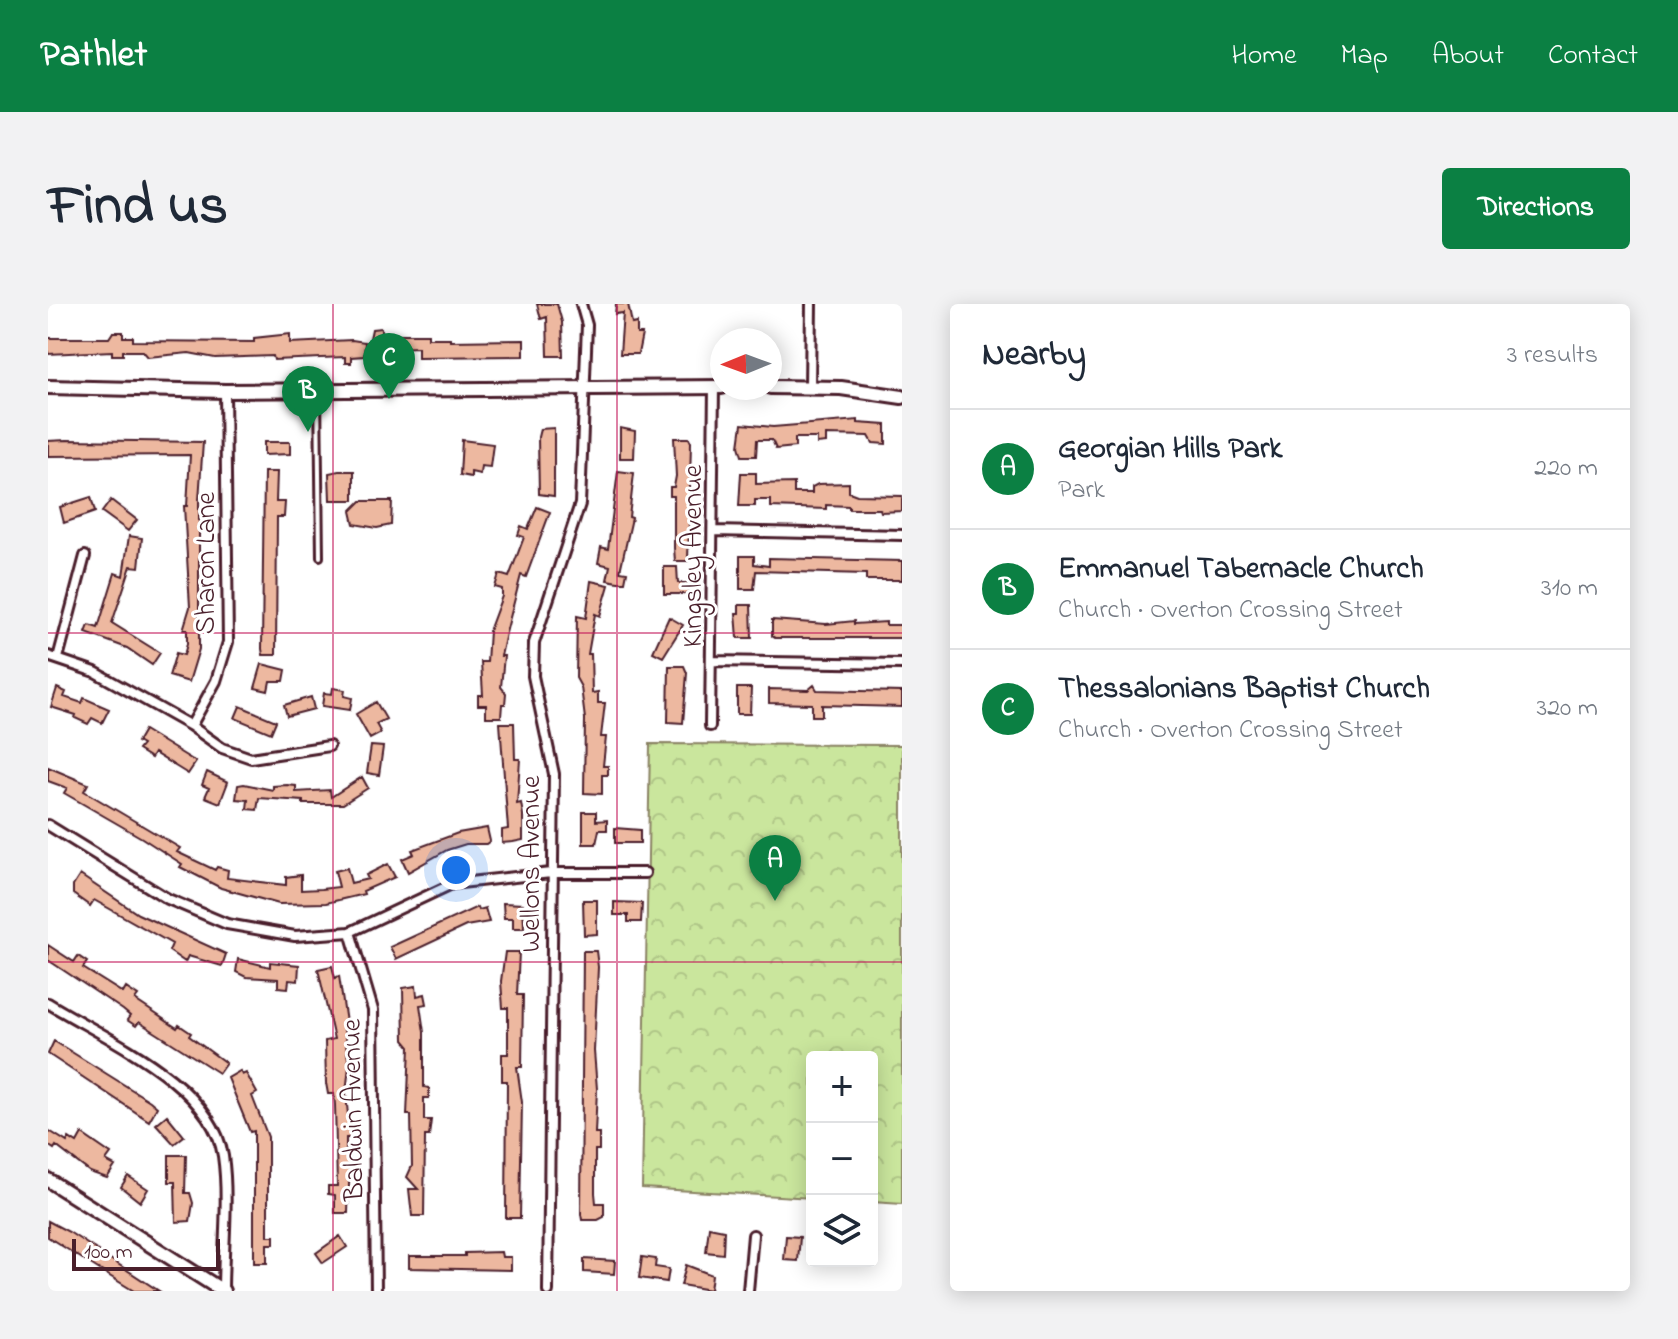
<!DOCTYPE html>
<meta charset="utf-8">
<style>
body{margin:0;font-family:"Indie Flower",sans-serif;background:#f2f2f3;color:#1f2937}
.controls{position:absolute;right:24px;bottom:24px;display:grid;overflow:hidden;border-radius:8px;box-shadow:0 4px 20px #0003}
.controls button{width:72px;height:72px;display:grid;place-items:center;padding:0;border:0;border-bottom:2px solid #e0e1e3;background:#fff;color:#1f2937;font:40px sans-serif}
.compass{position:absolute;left:662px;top:24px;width:72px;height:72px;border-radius:50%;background:#fff;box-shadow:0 4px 20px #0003;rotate:269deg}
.scale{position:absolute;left:24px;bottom:20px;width:148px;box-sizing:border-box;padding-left:8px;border:4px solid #4a1f2b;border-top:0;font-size:22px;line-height:28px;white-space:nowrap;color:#4a1f2b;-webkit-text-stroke:6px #fff;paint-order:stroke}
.you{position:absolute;left:408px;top:566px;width:28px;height:28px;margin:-20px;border:6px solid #fff;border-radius:50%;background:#1a73e8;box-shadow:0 0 0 12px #1a73e833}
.badge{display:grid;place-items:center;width:52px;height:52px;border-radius:50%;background:#0b8043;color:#fff;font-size:26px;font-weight:700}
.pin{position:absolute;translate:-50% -66px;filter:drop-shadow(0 2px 4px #0008)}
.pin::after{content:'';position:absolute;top:42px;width:28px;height:24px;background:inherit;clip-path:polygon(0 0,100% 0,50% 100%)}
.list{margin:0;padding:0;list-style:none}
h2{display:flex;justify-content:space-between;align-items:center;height:104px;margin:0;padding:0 32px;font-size:34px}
h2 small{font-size:26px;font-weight:400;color:#747a83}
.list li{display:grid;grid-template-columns:52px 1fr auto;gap:24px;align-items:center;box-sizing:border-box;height:120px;padding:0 32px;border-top:2px solid #e0e1e3}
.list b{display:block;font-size:30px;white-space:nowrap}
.list p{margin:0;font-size:26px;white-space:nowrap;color:#747a83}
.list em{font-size:26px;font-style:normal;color:#747a83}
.icon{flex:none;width:44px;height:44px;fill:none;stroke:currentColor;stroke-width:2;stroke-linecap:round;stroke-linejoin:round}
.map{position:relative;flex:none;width:854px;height:987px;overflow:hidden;border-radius:8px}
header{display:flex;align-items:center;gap:48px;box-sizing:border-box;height:112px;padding:0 40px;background:#0b8043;color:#fff}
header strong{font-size:38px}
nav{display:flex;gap:44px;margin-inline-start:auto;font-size:28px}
.intro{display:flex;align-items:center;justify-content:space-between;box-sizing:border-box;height:192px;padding:0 48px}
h1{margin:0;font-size:56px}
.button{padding:20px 36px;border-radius:8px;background:#0b8043;color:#fff;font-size:28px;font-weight:700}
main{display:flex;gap:48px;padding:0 48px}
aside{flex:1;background:#fff;border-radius:8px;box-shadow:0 4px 20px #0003}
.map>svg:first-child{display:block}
.park{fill:url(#park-crowns);stroke:#8a8264;stroke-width:2}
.building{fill:#edb8a0;stroke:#4a1f2b;stroke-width:2}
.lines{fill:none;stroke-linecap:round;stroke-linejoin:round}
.lane-casing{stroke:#4a1f2b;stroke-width:10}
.street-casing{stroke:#4a1f2b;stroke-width:14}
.secondary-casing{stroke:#4a1f2b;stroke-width:18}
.lane{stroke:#fff;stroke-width:4}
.street{stroke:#fff;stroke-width:8}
.secondary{stroke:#fff;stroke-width:12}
.grid{fill:none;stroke:#c2185b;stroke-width:2;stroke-opacity:0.55}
.labels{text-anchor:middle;stroke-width:6;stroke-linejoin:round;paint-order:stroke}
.street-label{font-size:28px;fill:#4a1f2b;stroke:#fff}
</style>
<header>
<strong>Pathlet</strong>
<nav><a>Home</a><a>Map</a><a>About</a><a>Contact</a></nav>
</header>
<div class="intro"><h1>Find us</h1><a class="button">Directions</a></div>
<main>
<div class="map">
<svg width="854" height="987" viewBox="0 0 854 987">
<defs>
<pattern id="park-crowns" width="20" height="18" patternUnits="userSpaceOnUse" patternTransform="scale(2)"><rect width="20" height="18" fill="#cae69d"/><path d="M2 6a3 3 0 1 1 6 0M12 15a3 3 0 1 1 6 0" fill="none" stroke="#afc587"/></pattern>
</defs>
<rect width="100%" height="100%" fill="#fff"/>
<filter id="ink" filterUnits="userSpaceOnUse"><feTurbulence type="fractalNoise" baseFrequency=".0125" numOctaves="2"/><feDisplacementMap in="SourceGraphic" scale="16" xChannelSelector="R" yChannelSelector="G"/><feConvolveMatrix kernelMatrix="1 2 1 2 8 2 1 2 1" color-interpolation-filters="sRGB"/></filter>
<g filter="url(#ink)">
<!-- park -->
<path class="park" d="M602 440 854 441V900L824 898V753H764V894L594 884Z"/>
<!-- building -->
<path class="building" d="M489 0H509L514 18 515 52H500L499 13 493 15Z
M568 0H580L584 20 589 19V30H594L590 50H572L575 9 567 10Z
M333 24V30H380V34H402V37L476 36V52L370 53V43L348 44 349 53H338V43L320 44 324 25Z
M65 28H75V33H85V37L206 38V34L242 30V39L304 36 317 38 316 52 303 53V59H297V53L226 56 225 52 167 54 141 49 100 53 95 47H75V51H64V47L0 50V34H61Z
M810 116V119L838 121V140L825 139 821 132 778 131V139L769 140V134H747V143L728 145 724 136H709L708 152H694L691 142 694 120 725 123Z
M506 124V192L491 190 490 133 492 125Z
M572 124 587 127 586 154H572Z
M626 134H641L643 138 640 257H627L626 244V192H622V183H626L628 172Z
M19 136 155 138 151 196V345L141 378 121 372 128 349 136 351 139 340V326H135L142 303 136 202H139L142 151 0 152V137Z
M414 136 445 140 442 163 433 162 432 170 423 168V173L412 171Z
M216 138H242V150L216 151Z
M291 167H306V196H282L281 169Z
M570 167 586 169 581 213 584 214 572 267 579 268 577 278H570L559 276 562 262 550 259 553 243 560 245Z
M216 168H229L228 198H237L236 213H229L228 351H215L214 345Z
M693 169H708V180L746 179V189H764V183L770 180 801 179V188L809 191 854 192V207L833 208 832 205H801V202L778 201V205L723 203V196H707V202H691Z
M43 193 47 208 16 219 12 203Z
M63 196 89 216 80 227 54 208Z
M313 197H344L343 221 329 224 306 220 303 207Z
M489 203 502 208 478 273 473 271 458 329 453 352H456L453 383 458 389 457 400H454L453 413H438V401H430V391H435L433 358H439L441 327 454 292V285L447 283 451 270 461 273 476 233 470 231 473 222 480 225Z
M81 232 94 234 91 263 83 262 64 319 112 349 104 361 79 344 38 329 41 321 50 324 67 269 75 272Z
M692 252H706V260L721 262V254L854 257V276H818V270L708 267 706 285H692Z
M616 263H629L630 279H641V290H616Z
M543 277 561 281 552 312 547 310 540 350H543L544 389 550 388V399H557L553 433H558L555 462H560V471H554V490L536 489 537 415 533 383 528 374 529 312 538 314Z
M691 301H703L704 334H690L688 309H691Z
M621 313 635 321 615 353 605 348Z
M724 316 778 320 806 317V320L838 318V321H854V334H727L724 332Z
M214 360 238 366 236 377H222L220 387 207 384Z
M621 362H636L639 369 635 419 620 418Z
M766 381 769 386 854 388V403L774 401V412H764V400L721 399V385L760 386Z
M9 384 18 388 16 393 34 399 36 394 61 405 54 419 44 414 40 420 27 414 28 411 3 403Z
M285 384 297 386 296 392 304 394 302 406 274 402 276 389 284 390Z
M689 384H703L702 410H689Z
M263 393 266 405 239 412 236 401Z
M328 398 338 415 328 420 333 429 322 435 308 410Z
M192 402 228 417 223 429 187 414Z
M452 419H466L467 455H472L469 500 473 499 475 511V536L465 538 454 539V526L460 525Z
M96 426 148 458 140 470 106 449 103 454 90 446 94 441 89 438Z
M323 442 335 443 331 471 319 469Z
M0 463 40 480 36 487 132 544 129 548 167 566 169 563 180 566 179 574 238 581V573L253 571V586L273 585 291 583 287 567 299 564 303 579 320 575 318 571 340 560 347 573 315 587 316 590 278 599 231 600 173 584 132 563 134 560 94 534 16 489 19 484 0 477Z
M159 468 180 478 172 499 157 493 161 484 154 481Z
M314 473 320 484 295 500H255V497L211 494 209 506 199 505 200 496 188 495 190 481 196 480 225 486V482L239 481 248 482V488L282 486 283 493Z
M535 508H548V517L559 516V526H551L548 540H535Z
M439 524 442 537 438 540H418L399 546 360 568 354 555 366 550 364 546 410 529Z
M567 524 592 526V539H567Z
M32 571 90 610 178 650 174 662 140 652 137 658 121 647 124 640 46 596 42 602 25 590V582Z
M535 596H549V630L536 631Z
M566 598 594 599 593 618H580V611H566Z
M455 599 475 600 476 624H465V614H456Z
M429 603 430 606 437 604 441 618 418 622 348 655 342 643Z
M0 641 26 658 30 652 39 658 35 664 75 689 78 684 90 692 87 696 129 724 131 721 143 729 141 732 178 759 171 769 91 718 88 722 79 716 82 712 75 706 0 656Z
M535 647H548L550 663 546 747 549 785 547 829H551V846H547V889L548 899H556V913L550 916H534L533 910Z
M457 648H471L469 691H475L474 763H469L474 798 472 914H458L459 777H454V750H460V704H455L453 677Z
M190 655 222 663V658L251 661 250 677 241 676 240 684 230 683V675L198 673 188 668Z
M284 662 287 674 291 672 299 725H296L301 762 298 789 302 834H298V852H302L300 909H287V891L280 890V882H289L287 801 286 790H280L278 779 277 737 286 735 270 665Z
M368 682 369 692 377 690 379 700 372 701 376 728V783L381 784V794H376V816H383L381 832H377L376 912H364L361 885H370L359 873 364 862 363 811H359L362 743 356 736 355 684Z
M6 737 102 797 109 803 101 817 0 750Z
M192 767 194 771 198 769 209 789 204 792 220 833V932H226V940H219V959H206V827L202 828 180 774Z
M119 811 136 832 126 840 108 820Z
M0 826 19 838 21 834 29 839 34 830 63 850 58 857 67 862 59 874 42 868 8 842 6 845 0 841Z
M121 851H138L137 889H142L145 899 142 917 128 918 127 878H121Z
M80 872 100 885 92 898 73 883Z
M0 917 21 928 111 987H86L55 968 0 933Z
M661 923 676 926 675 950 658 948Z
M292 932 299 943 275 959 268 949Z
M738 932 752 933 750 957 736 956Z
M453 948 454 953H463V966L361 964V952H417V949Z
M594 953 608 955 607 963 621 965 619 978 591 974Z
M536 955 567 957 566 970 536 968Z
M638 961 664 971 662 986 633 981Z"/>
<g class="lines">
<defs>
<path id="lane" d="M270 87 272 253"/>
<path id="street" d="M762 83 763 0
M666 227 854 231
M0 352 47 368 143 422 174 444 203 454 281 442
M10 354 37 252
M665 357 854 360
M143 422 168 377 180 338 177 87
M662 422 666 83
M0 521 120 595 179 620 247 632 302 628 404 580 503 569H597
M302 628 325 706 328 987
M0 699C56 734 164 779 175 852 181 893 175 945 175 987
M500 987 506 470 485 372 486 339 532 200 539 21 533 0
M700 987 705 931"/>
<path id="secondary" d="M0 83 177 87 674 83
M722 83 793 84 854 93
M0 876 175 987"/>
</defs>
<!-- lane casing -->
<use href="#lane" class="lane-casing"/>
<!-- street casing -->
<use href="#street" class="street-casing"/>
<!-- secondary casing -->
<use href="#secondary" class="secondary-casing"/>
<!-- lane -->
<use href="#lane" class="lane"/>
<!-- street -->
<use href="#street" class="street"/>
<!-- secondary -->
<use href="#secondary" class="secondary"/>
</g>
</g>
<!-- grid -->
<path class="grid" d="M285 0V987M569 0V987M0 329H854M0 658H854"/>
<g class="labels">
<!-- street labels -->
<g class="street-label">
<text transform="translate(643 252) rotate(-90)" y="10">Kingsley Avenue</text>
<text transform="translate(156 259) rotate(-90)" y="10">Sharon Lane</text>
<text transform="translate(481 560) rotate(-90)" y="10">Wellons Avenue</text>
<text transform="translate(303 806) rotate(-91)" y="10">Baldwin Avenue</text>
</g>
</g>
</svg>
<div class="controls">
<button>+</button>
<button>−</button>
<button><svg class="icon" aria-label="layers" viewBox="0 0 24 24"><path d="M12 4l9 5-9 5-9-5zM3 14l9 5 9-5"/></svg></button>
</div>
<svg class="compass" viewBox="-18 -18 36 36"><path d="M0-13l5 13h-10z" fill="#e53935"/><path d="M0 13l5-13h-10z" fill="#747a83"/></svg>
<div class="scale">100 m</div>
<div class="you"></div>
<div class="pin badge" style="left:727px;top:597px">A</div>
<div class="pin badge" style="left:260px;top:128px">B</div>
<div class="pin badge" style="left:341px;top:95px">C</div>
</div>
<aside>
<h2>Nearby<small>3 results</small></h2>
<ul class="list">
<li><span class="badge">A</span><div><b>Georgian Hills Park</b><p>Park</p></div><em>220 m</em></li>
<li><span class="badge">B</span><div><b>Emmanuel Tabernacle Church</b><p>Church · Overton Crossing Street</p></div><em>310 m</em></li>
<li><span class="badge">C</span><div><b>Thessalonians Baptist Church</b><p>Church · Overton Crossing Street</p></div><em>320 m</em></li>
</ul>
</aside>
</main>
